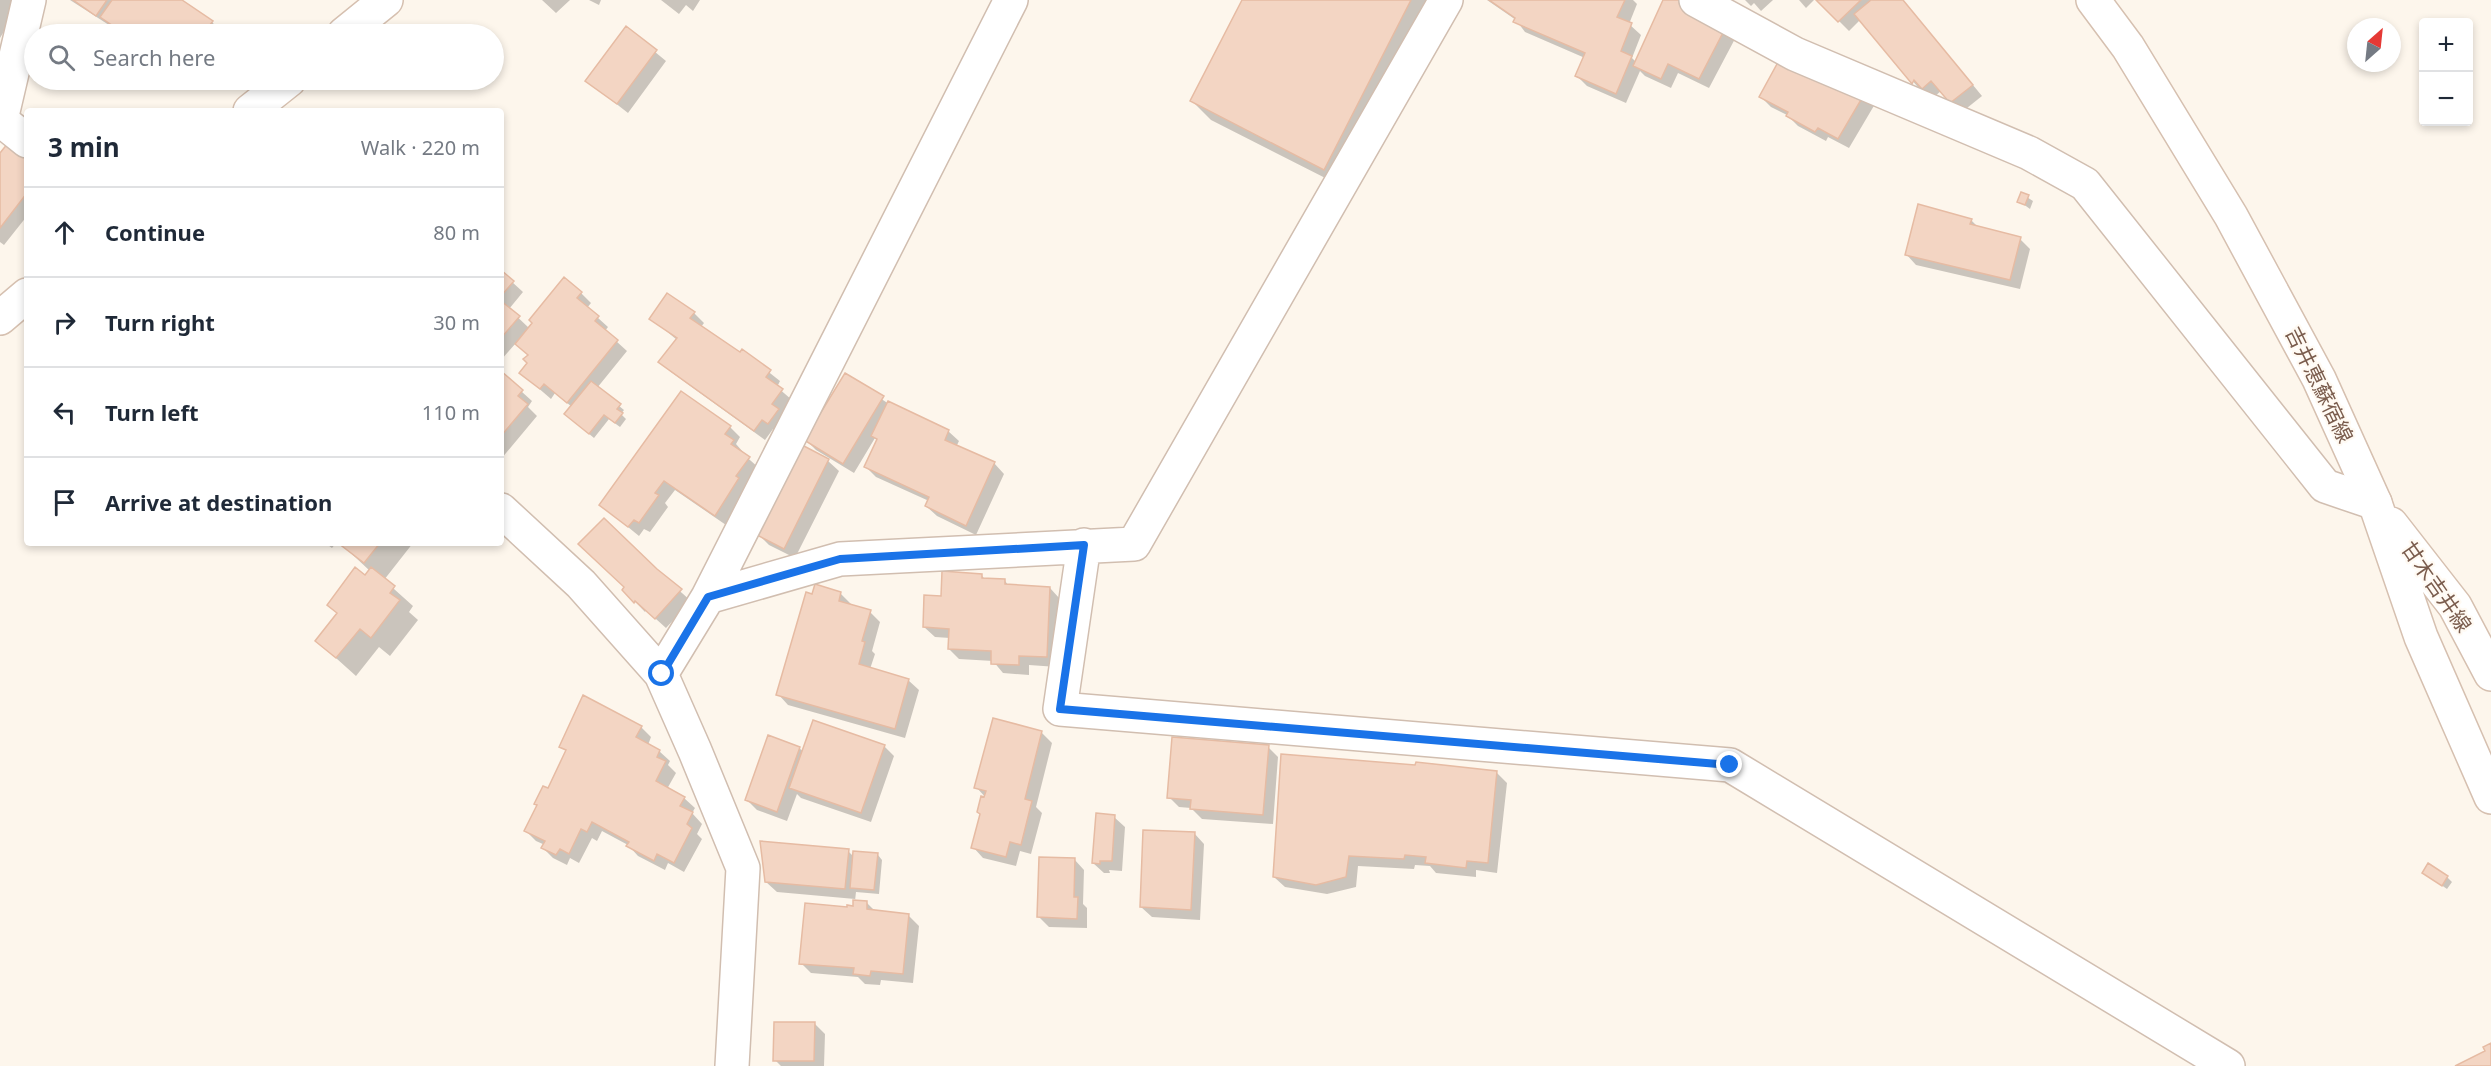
<!DOCTYPE html>
<meta charset="utf-8">
<style>
body{margin:0;font-family:"Noto Sans","Noto Sans JP",sans-serif;background:#f2f2f3;color:#1f2937}
.controls{position:absolute;right:18px;top:18px;display:grid;overflow:hidden;border-radius:6px;box-shadow:0 3px 9px #0003}
.controls button{width:54px;height:54px;display:grid;place-items:center;padding:0;border:0;border-bottom:2px solid #e0e1e3;background:#fff;color:#1f2937;font:30px sans-serif}
.compass{position:absolute;left:2347px;top:18px;width:54px;height:54px;border-radius:50%;background:#fff;box-shadow:0 3px 9px #0003;rotate:27deg}
.stop{position:absolute;width:18px;height:18px;margin:-14px;border:4px solid #1a73e8;border-radius:50%;background:#fff}
.stop.end{background:#1a73e8;border-color:#fff;box-shadow:0 2px 6px #0008}
.list{margin:0;padding:0;list-style:none}
h2{display:flex;justify-content:space-between;align-items:center;height:78px;margin:0;padding:0 24px;font-size:26px}
h2 small{font-size:20px;font-weight:400;color:#747a83}
.list li{display:grid;grid-template-columns:39px 1fr auto;gap:18px;align-items:center;box-sizing:border-box;height:90px;padding:0 24px;border-top:2px solid #e0e1e3}
.list b{display:block;font-size:22px;white-space:nowrap}
.list em{font-size:20px;font-style:normal;color:#747a83}
.icon{flex:none;width:33px;height:33px;fill:none;stroke:currentColor;stroke-width:2;stroke-linecap:round;stroke-linejoin:round}
.map{position:relative;flex:none;width:2491px;height:1066px;overflow:hidden}
.search{position:absolute;background:#fff;box-shadow:0 3px 9px #0003;left:24px;top:24px;width:480px;height:66px;display:flex;align-items:center;gap:15px;box-sizing:border-box;padding:0 21px;border-radius:33px;color:#747a83;font-size:22px}
.panel{position:absolute;background:#fff;box-shadow:0 3px 9px #0003;left:24px;top:108px;width:480px;height:438px;border-radius:6px}
.map>svg:first-child{display:block}
.shadow{fill:#0003}
.building{fill:#f3d5c3;stroke:#e6bba3;stroke-width:1.5}
.lines{fill:none;stroke-linecap:round;stroke-linejoin:round}
.minor-casing{stroke:#d1beb0;stroke-width:36}
.secondary-casing{stroke:#d6c0b0;stroke-width:36}
.minor{stroke:#fff;stroke-width:33}
.secondary{stroke:#fff;stroke-width:33}
.route{stroke:#1a73e8;stroke-width:8}
.labels{text-anchor:middle;stroke-width:4.5;stroke-linejoin:round;paint-order:stroke}
.street-label{font-size:21px;fill:#7a5c4d;stroke:#fffaf3}
</style>
<div class="map">
<svg width="2491" height="1066" viewBox="0 0 2491 1066">
<rect width="100%" height="100%" fill="#fdf6ec"/>
<!-- shadow -->
<path class="shadow" d="M0 0H23L0 38Z
M70 0H179L212 22 222 33 221 34H123Z
M542 0H570L556 13Z
M589 0H601L599 5Z
M661 0H700L693 11 686 5 679 14Z
M1244 0H1439L1343 187 1211 120 1192 101Z
M1487 0H1633L1637 4 1629 24 1641 35 1632 58 1636 62 1665 0H1675L1737 35 1709 88 1678 73 1671 88 1645 76 1640 71 1626 103 1587 86 1577 76 1585 58 1525 32 1516 20Z
M1745 0H1773L1761 11 1754 3 1751 6Z
M1799 0H1814L1806 8Z
M1818 0H1903L1982 96 1962 112 1942 90 1933 98 1925 90 1923 93 1860 20 1849 31Z
M626 28 666 61 628 113 587 81Z
M1783 55 1875 104 1849 148 1828 137 1826 141 1798 126 1787 115 1771 107 1761 97Z
M0 155 27 160V216L4 245 0 242Z
M2022 194 2033 201 2030 209 2019 201Z
M1971 220 1978 227 2020 239 2030 249 2020 289 1916 265 1906 254Z
M501 272 523 292 509 309 529 328 581 293 591 303 587 308 608 327 605 331 627 351 597 388 624 410 621 414 626 419 620 427 609 419 594 438 571 419 572 407 555 393 551 399 521 373 529 363V356L516 343 501 360Z
M694 313 704 323 701 327 740 355 742 351 780 381 777 387 792 400 782 414 788 420 779 433 773 429 765 440 671 372 660 362 677 340 651 318Z
M501 373 532 401 528 407 537 416 501 459Z
M845 375 889 404 948 431 959 441 956 447 994 463 1004 474 976 535 937 516 926 506 929 501 876 477 866 467 878 441 875 438 854 473 816 450 806 440Z
M730 427 740 437 736 444 743 452 742 453 759 468 726 525 675 490 665 503 668 507 650 532 644 529 639 536 601 505Z
M803 447 828 461 839 471 795 558 769 545 759 535Z
M325 543H336L332 548Z
M340 543H413L384 580 413 606 409 612 418 620 390 656 379 647 356 676 317 641 370 571Z
M656 570 691 601 666 628 646 610 645 612 624 590Z
M981 575 986 580 1005 581 1009 586 1050 588 1060 599 1057 667 1029 665V675L1003 673 993 661 959 659 949 649 950 638 935 637 924 627 942 597Z
M840 593 851 604 850 606 870 612 880 622 872 651 875 654 870 669 908 680 919 690 905 738 788 705 778 694 813 595Z
M641 727 651 737 648 745 659 751 670 761 668 765 676 773 667 789 684 798 695 808 692 813 702 824 697 834 702 839 684 872 668 863 665 870 638 856 628 845 602 831 597 841 592 838 579 863 570 858 567 865 553 858 543 848 545 845 536 841 526 831 567 752 561 746Z
M1041 732 1052 743 1036 807 1042 813 1031 854 1020 851 1016 866 983 858 973 847 988 800 976 787Z
M884 746 894 756 871 822 801 798 797 794 787 821 757 810 747 800 799 748 804 752Z
M1268 747 1278 757 1273 824 1202 819 1191 808 1179 807 1169 797Z
M1497 773 1507 783 1497 873 1476 870V877L1436 873 1430 866 1415 865 1414 869 1358 866 1356 887 1327 894 1285 887 1274 877Z
M1114 817 1125 827 1122 871 1109 870 1110 873H1104L1093 863Z
M1194 833 1204 844 1200 920 1152 917 1141 907Z
M848 851 854 857 878 855 882 860 879 894 856 892 855 901 867 903 876 912 908 915 919 926 913 983 881 980 880 985 865 984 858 977 811 973 801 963 854 908 855 899 777 892 766 882Z
M1074 859 1084 870 1083 904 1087 908V928L1049 927 1039 917Z
M2424 873 2447 877 2452 882 2447 889Z
M815 1024 825 1034 824 1066H781L775 1060Z"/>
<!-- building -->
<path class="building" d="M73 0H107L96 16Z
M112 0H182L213 21 203 34H125L100 17Z
M1242 0H1411L1324 170 1190 101Z
M1489 0H1625L1617 17 1632 23 1621 51 1632 56 1616 94 1575 76 1585 53 1513 22 1515 18Z
M1663 0H1678L1728 23 1699 79 1668 64 1661 79 1633 66Z
M1816 0H1861L1838 22Z
M1871 0H1903L1973 85 1950 103 1931 81 1922 89 1914 80 1912 84 1854 14Z
M626 26 657 50 617 104 585 81Z
M1783 53 1865 93 1838 139 1818 128 1815 132 1786 116 1788 112 1759 97Z
M8 143 27 158V193L0 228V153Z
M2021 192 2029 195 2025 205 2017 202Z
M1918 204 1972 219 1970 224 2021 237 2010 280 1905 255Z
M501 270 514 281 501 296Z
M564 277 582 292 577 298 599 316 595 321 618 340 567 403 544 384 540 389 519 373 527 363 523 359 528 355 515 344 532 323 529 320Z
M667 293 695 312 690 318 740 352 742 349 771 370 766 377 783 389 772 404 779 409 768 424 762 420 754 431 658 362 677 338 649 319Z
M501 301 520 316 501 338Z
M501 371 523 390 518 396 528 404 501 436Z
M845 373 884 396 843 464 804 440Z
M591 381 621 404 617 409 623 413 615 423 604 415 589 434 564 414Z
M681 391 731 426 725 434 734 440 731 444 750 457 736 476 739 478 715 516 664 481 655 493 659 495 639 523 634 520 628 527 599 505Z
M888 401 949 430 945 440 995 462 966 526 925 506 929 497 864 467 877 439 871 436Z
M802 445 829 459 784 549 757 535Z
M604 518 657 569 682 589 655 619 635 601 634 603 622 590 624 587 578 544Z
M338 543H380L364 563Z
M355 567 365 575 371 567 395 586 390 593 400 600 371 638 360 629 336 658 315 641 337 613 327 605Z
M942 571 982 574V578L1005 579V584L1050 587 1047 657 1019 656V665L991 664V651L948 649 949 629 923 627 924 595 941 596Z
M815 584 841 592 839 601 871 610 862 641 865 642 859 664 909 679 895 729 776 695 806 592 812 594Z
M583 695 642 726 636 737 660 750 657 757 666 761 656 781 685 797 680 806 693 812 687 824 692 828 674 863 657 854 654 861 626 846 629 842 592 822 587 832 581 829 569 854 560 849 556 855 541 848 545 841 524 831 537 805 534 804 543 786 548 788 566 750 559 747Z
M993 718 1042 731 1025 799 1032 801 1021 845 1010 842 1006 857 971 848 980 814 977 812 981 796 984 797 986 791 974 788Z
M813 720 885 745 861 813 789 788Z
M768 735 800 747 777 812 745 800Z
M1172 737 1269 745 1263 815 1190 809 1191 800 1167 798Z
M1281 754 1415 765 1416 762 1497 771 1488 863 1467 861 1466 868 1425 863 1426 857 1405 855 1404 859 1349 856 1346 877 1316 885 1273 877Z
M1096 813 1115 815 1112 861H1100V864L1092 863Z
M1143 830 1195 832 1191 910 1140 907Z
M760 841 849 849 845 889 765 882Z
M853 851 878 853 874 890 850 888Z
M1039 857 1075 858 1074 897H1078L1077 919 1037 917Z
M2428 863 2448 876 2442 886 2422 873Z
M853 900 867 901V909L909 914 903 974 871 971 870 976 853 974 854 968 799 964 805 903 847 907V905L853 906Z
M774 1022H815L814 1061H773Z
M2491 1043V1066H2455L2485 1051 2483 1047Z"/>
<g class="lines">
<defs>
<path id="minor" d="M1696 0 1795 54 2029 153 2085 184 2325 486 2375 503
M27 141 1 120 29 0
M501 510 581 584 661 674 695 751 743 868 732 1066
M1084 545 1060 709 1730 765 2228 1066
M708 597 1011 0
M661 674 708 597 840 559 1134 544 1446 0"/>
<path id="secondary" d="M2093 0 2128 47 2231 216 2319 379 2375 503 2421 637 2491 797
M344 34 386 0
M250 111 289 80
M0 318 27 295
M2391 524 2455 606 2491 674"/>
</defs>
<!-- minor casing -->
<use href="#minor" class="minor-casing"/>
<!-- secondary casing -->
<use href="#secondary" class="secondary-casing"/>
<!-- minor -->
<use href="#minor" class="minor"/>
<!-- secondary -->
<use href="#secondary" class="secondary"/>
</g>
<g class="lines">
<!-- route -->
<path class="route" d="M662 674 708 597 840 559 1084 545 1060 709 1730 765"/>
</g>
<g class="labels">
<!-- street labels -->
<g class="street-label">
<text transform="translate(2319 385) rotate(64)" y="7">吉井恵蘇宿線</text>
<text transform="translate(2436 587) rotate(55)" y="7">甘木吉井線</text>
</g>
</g>
</svg>
<div class="controls">
<button>+</button>
<button>−</button>
</div>
<svg class="compass" viewBox="-18 -18 36 36"><path d="M0-13l5 13h-10z" fill="#e53935"/><path d="M0 13l5-13h-10z" fill="#747a83"/></svg>
<div class="stop" style="left:662px;top:674px"></div>
<div class="stop end" style="left:1730px;top:765px"></div>
<div class="search"><svg class="icon" aria-label="search" viewBox="0 0 24 24"><circle cx="10" cy="10" r="6"/><path d="M15 15l6 6"/></svg>Search here</div>
<section class="panel">
<h2>3 min<small>Walk · 220 m</small></h2>
<ul class="list">
<li><svg class="icon" aria-label="ahead" viewBox="0 0 24 24"><path d="M12 20V5M6 11l6-6 6 6"/></svg><div><b>Continue</b></div><em>80 m</em></li>
<li><svg class="icon" aria-label="right" viewBox="0 0 24 24"><path d="M7 20v-9h11M14 6l5 5-5 5"/></svg><div><b>Turn right</b></div><em>30 m</em></li>
<li><svg class="icon" aria-label="left" viewBox="0 0 24 24"><path d="M17 20v-9H6M10 6l-5 5 5 5"/></svg><div><b>Turn left</b></div><em>110 m</em></li>
<li><svg class="icon" aria-label="arrive" viewBox="0 0 24 24"><path d="M6 21V4h12l-3 4 3 4H6"/></svg><div><b>Arrive at destination</b></div></li>
</ul>
</section>
</div>
